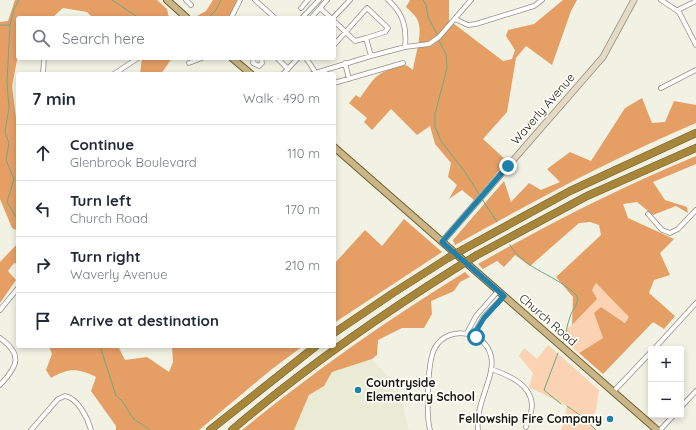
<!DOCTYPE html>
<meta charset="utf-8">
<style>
body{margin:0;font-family:Quicksand,sans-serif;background:#f6f6f7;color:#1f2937}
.controls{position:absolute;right:12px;bottom:12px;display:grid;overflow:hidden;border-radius:4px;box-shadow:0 2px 6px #0003}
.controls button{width:36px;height:36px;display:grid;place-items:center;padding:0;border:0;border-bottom:1px solid #e0e1e3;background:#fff;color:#1f2937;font:20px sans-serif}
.stop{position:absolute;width:12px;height:12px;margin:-9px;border:3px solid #1f80ac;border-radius:50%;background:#fff}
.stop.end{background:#1f80ac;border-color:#fff;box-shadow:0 1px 4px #0008}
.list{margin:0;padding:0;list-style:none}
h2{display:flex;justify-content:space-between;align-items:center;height:52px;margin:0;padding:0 16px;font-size:17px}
h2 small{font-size:13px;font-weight:400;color:#747a83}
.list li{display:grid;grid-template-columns:26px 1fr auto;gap:12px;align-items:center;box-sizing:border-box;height:56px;padding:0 16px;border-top:1px solid #e0e1e3}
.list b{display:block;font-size:15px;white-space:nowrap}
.list p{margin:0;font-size:13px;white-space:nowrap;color:#747a83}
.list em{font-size:13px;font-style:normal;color:#747a83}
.icon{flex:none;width:22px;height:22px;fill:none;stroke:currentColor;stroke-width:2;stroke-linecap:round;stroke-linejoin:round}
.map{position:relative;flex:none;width:696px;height:430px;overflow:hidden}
.search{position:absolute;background:#fff;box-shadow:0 2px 6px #0003;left:16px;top:16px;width:320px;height:44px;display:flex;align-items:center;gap:10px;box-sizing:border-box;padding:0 14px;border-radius:4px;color:#747a83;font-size:15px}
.panel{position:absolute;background:#fff;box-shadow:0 2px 6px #0003;left:16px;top:72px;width:320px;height:276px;border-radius:4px}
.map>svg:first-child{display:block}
.built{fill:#e9ebd5}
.green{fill:#fbd2b2}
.forest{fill:#e59f65}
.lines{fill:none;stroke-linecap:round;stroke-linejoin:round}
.stream{stroke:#6aaa86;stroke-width:1}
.street-casing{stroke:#919185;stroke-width:5.5}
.secondary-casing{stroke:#919185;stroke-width:7}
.primary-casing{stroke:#755f2c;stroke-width:8}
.highway-casing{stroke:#755f2c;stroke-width:8}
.street{stroke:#fff;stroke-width:4}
.secondary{stroke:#e5dac4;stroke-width:5.5}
.primary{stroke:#cab688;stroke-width:6}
.highway{stroke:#a78539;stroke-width:7}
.highway-bridge-casing{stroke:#755f2c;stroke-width:8;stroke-linecap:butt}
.highway-bridge{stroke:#a78539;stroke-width:7}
.route{stroke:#1f80ac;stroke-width:5}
.poi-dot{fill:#1f80ac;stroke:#fffff9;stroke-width:1.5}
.labels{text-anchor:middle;stroke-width:3.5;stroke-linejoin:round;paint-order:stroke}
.street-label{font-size:12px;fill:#181814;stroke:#fffff9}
.poi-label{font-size:12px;font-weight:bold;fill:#181814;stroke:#fffff9;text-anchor:start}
</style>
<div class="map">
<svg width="696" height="430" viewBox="0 0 696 430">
<rect width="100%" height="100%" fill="#f2f2e4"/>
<!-- built -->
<path class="built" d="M372 359 388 376 396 378 409 430H294L309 395 324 386 332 372Z"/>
<!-- green -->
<path class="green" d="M596 283 630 317 626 323 601 307 594 313 603 338 579 353 558 335 572 325 596 299 592 290Z
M548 345 599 390 596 410 590 425 596 430H561L567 406 529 387 533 373 519 356 524 348 537 359Z"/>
<!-- forest -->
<path class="forest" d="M15 0H157L167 9 169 18H93L87 12 63 8 53 17 18 18V55L12 86 18 133V231L12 228 0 199V22L8 21Z
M213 0H238L228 18H199L197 16 206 11Z
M410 0H449V20L503 61 512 59 515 50 506 36 508 30 534 24 563 0H577L571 11 552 65 526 46 516 58 507 112 483 139 507 161 474 200 462 190 449 199 457 185 448 177 451 163 435 144 430 126 417 135 391 109 372 130 364 122 367 118 349 103 356 95 360 98C377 74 377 72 406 65L413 70C415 55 424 32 417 19 415 15 409 10 406 7Z
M142 58H172L161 74H140Z
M642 98 652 123 665 122 674 101 696 105V123C613 158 534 201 455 245L453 240 504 181 511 202 529 183 541 190 560 182 547 169 570 152 591 161 625 108Z
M696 156V164L653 182 665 200 687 207 688 213 676 206 653 215 637 202 623 204 628 218 674 239 660 253 670 275 654 280 649 293 675 316 664 329 653 322 603 374 579 353 603 338 594 313 601 307 625 323 629 317 596 283 592 290 597 299 572 325 573 297 556 277 601 235 599 225 590 222 579 223 530 266 515 255 504 267 497 261 483 269 478 264C548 224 621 187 696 156Z
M404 219 442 252 334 323V264L365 230 382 246Z
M18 243V264L14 263 8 271 16 280 0 303V262Z
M465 272 470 277 460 282 454 291 431 301 432 314 424 328H402L378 340 377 355 372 359 332 372 324 386 309 395 294 430H242C313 372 387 320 465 272Z
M49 346H118L125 360 147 357 169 372 173 362 172 346H303L272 369 199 430H116V426L91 391 96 377C77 368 69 368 51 378L46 370 52 354Z"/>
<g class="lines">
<!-- stream -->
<path class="stream" d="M112 0 139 18
M423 0 426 5 428 17 437 34
M208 18 216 10 221 0
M0 25H9
M439 41 446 54 447 68 435 114V127L441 141 465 172 479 194
M482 199 497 222
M18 220 7 202 14 179 6 160 9 143 5 132 9 107 7 82 10 25 14 9 19 0
M510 245C524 270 558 275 577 296 579 305 572 309 570 317 567 325 566 334 563 343
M100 346 116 396C125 401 127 411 134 419 138 423 144 424 149 430
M558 353 544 390 561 404
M567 406 584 418 596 430"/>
<defs>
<path id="street" d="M186 0 191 5
M255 0 275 18
M327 0 320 8 331 18
M388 0C403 13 407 27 405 47
M661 0 679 12 696 45
M301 8 308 0
M678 10 696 1
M231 18 240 0
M302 18 319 0
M311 18 320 8
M333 18 350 0
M455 19 468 25 476 24 534 6 542 0
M334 21 355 41 366 38 371 56
M334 45 367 8 388 28 385 32 366 38
M254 58 253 63 259 66 262 63 261 58
M277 58 288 69
M306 58 316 73
M189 63 202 58
M345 63 349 79
M43 74 44 58
M114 74 138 58
M283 74 298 58
M312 74 371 56 405 47 429 44 439 37 471 0
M334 83 403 63
M661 88 696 70
M648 214 662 230 670 233 678 229 696 210
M0 310 18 288
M467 333 476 316 498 291
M473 336 483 318 504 296
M0 338C24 355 17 367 0 385
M654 349 696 303
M491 369C508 375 531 384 532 405 532 413 528 420 526 427
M613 392 651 352
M681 407 696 391
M31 430 58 399 65 396C78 398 88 419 91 430
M430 430C426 415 427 358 436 346 450 325 485 331 491 356 496 376 475 403 478 430
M660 430 674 415"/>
<path id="secondary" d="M442 242 603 57 634 0"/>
<path id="primary" d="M167 0 187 18
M232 58 251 74
M334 147 657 430"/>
<path id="highway" d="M464 249 570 191 696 133
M477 255 587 196 696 148
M334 333 393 293 448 258
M210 430 316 346
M232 430C302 370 378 317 456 268"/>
</defs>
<!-- street casing -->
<use href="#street" class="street-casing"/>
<!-- secondary casing -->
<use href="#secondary" class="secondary-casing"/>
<!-- primary casing -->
<use href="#primary" class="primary-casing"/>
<!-- highway casing -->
<use href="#highway" class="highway-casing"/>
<!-- street -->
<use href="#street" class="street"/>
<!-- secondary -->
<use href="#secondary" class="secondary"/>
<!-- primary -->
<use href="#primary" class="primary"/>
<!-- highway -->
<use href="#highway" class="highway"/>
<defs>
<path id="highway-bridge" d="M448 258 464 249
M456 268 477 255"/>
</defs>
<!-- highway-bridge casing -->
<use href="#highway-bridge" class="highway-bridge-casing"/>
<!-- highway-bridge -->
<use href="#highway-bridge" class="highway-bridge"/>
</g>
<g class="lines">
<!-- route -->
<path class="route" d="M476 337 473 336 484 318 504 296 442 242 508 166"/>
</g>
<!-- markers -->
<g class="poi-dot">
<circle cx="358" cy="390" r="4"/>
<circle cx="610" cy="419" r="4"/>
</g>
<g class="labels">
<!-- street labels -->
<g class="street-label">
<text transform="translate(543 109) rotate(-49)" y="4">Waverly Avenue</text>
<text transform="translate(548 320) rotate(41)" y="4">Church Road</text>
</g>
<!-- poi labels -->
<g class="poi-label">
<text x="366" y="387">Countryside<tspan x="366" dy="14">Elementary School</tspan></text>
<text x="602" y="423" text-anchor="end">Fellowship Fire Company</text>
</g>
</g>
</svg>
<div class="controls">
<button>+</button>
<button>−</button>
</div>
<div class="stop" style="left:476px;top:337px"></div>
<div class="stop end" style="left:508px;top:166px"></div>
<div class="search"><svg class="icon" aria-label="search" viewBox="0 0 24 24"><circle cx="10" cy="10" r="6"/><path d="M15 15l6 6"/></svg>Search here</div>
<section class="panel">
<h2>7 min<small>Walk · 490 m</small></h2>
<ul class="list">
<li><svg class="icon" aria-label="ahead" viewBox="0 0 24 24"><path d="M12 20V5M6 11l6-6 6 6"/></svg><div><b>Continue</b><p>Glenbrook Boulevard</p></div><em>110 m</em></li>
<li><svg class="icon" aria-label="left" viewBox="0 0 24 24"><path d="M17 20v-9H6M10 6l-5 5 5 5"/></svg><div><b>Turn left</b><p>Church Road</p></div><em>170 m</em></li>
<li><svg class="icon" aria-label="right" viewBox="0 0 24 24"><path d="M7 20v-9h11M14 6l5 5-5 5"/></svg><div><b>Turn right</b><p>Waverly Avenue</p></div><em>210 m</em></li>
<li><svg class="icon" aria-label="arrive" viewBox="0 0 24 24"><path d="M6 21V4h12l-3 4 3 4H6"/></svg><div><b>Arrive at destination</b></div></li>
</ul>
</section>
</div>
